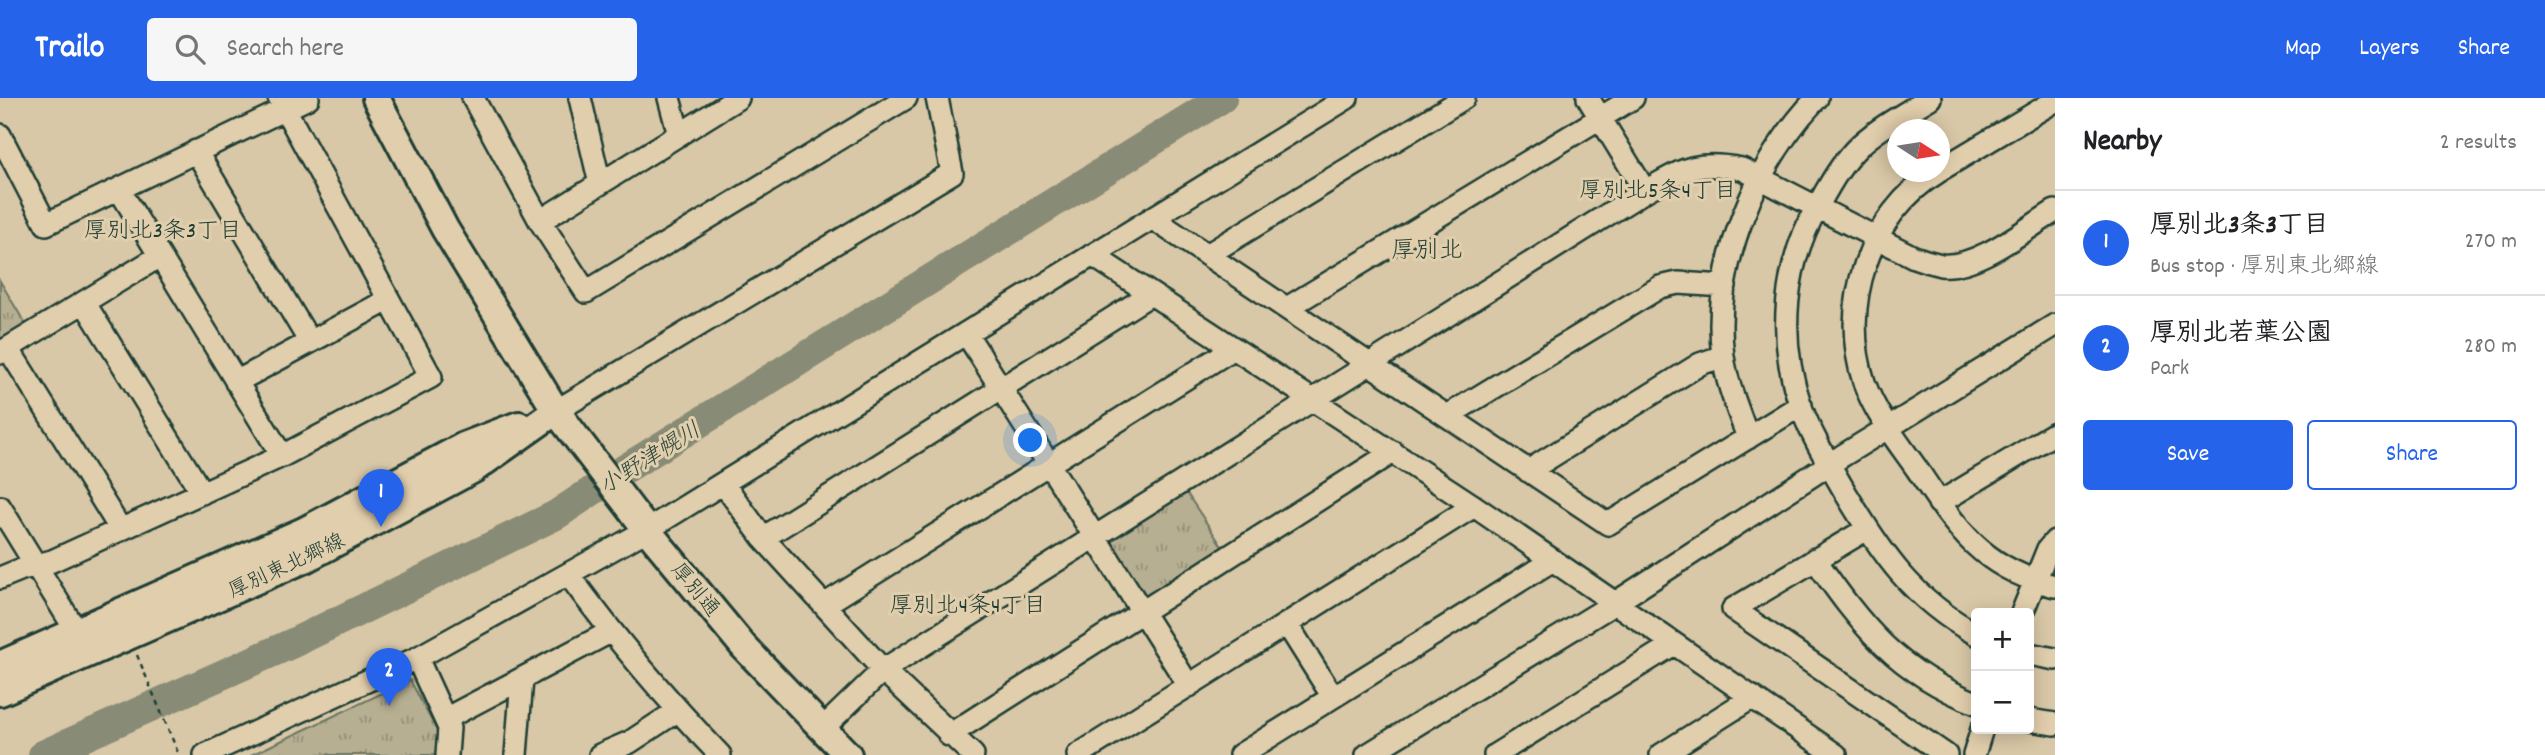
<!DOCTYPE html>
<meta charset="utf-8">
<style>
body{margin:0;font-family:Dekko,"Klee One",sans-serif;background:#f6f6f6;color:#202124}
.controls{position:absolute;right:21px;bottom:21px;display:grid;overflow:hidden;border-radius:7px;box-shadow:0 4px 18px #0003}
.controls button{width:63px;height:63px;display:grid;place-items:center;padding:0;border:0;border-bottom:2px solid #e0e0e0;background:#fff;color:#202124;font:35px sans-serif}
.compass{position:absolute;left:1887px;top:21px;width:63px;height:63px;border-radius:50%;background:#fff;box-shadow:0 4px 18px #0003;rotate:102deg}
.you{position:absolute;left:1031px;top:343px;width:24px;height:24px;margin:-18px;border:5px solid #fff;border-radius:50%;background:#1a73e8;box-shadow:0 0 0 10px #1a73e833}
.badge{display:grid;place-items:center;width:46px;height:46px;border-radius:50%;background:#2563eb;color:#fff;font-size:23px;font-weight:700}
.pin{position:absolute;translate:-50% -58px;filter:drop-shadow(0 2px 4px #0008)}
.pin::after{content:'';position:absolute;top:37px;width:24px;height:21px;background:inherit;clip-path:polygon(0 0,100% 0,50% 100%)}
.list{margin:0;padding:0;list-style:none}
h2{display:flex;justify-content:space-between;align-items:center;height:91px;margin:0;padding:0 28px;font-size:30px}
h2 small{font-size:23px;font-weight:400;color:#757577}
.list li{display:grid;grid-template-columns:46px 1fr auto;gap:21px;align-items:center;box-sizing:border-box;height:105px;padding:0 28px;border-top:2px solid #e0e0e0}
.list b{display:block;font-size:26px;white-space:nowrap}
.list p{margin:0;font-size:23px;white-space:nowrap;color:#757577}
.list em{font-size:23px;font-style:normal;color:#757577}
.actions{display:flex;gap:14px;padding:21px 28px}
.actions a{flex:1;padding:16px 0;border:2px solid #2563eb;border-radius:7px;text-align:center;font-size:24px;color:#2563eb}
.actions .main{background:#2563eb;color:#fff}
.icon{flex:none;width:38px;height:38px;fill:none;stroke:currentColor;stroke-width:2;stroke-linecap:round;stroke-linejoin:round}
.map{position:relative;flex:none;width:2055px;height:657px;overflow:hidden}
header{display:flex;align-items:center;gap:42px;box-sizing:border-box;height:98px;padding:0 35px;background:#2563eb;color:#fff}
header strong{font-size:33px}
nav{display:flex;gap:38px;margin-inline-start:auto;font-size:24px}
.search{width:490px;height:63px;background:#f6f6f6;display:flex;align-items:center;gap:18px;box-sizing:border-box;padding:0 24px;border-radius:7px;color:#757577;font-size:26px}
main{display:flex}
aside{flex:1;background:#fff}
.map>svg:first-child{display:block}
.grass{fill:url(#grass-tufts);stroke:#6b7663;stroke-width:2}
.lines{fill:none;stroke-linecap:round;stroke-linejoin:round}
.river{stroke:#888b75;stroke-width:30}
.minor-casing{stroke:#1f3d34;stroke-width:26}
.major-casing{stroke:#1f3d34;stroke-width:32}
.path{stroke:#1f3d34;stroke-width:2.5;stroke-dasharray:5 5;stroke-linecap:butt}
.minor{stroke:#e1ceac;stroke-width:21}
.major{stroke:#e1ceac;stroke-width:26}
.labels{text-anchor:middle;stroke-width:6;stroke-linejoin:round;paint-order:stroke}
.street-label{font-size:21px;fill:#1f3d34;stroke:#e1ceac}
.neighbourhood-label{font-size:23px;fill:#1f3d34;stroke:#e1ceac}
.water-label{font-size:23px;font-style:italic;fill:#2a453a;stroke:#e1ceac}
.quarter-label{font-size:24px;fill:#1f3d34;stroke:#e1ceac}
</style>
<header>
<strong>Trailo</strong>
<div class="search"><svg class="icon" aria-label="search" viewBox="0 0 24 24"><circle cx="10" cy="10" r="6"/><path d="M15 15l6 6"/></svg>Search here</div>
<nav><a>Map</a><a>Layers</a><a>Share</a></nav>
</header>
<main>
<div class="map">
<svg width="2055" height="657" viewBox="0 0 2055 657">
<defs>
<pattern id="grass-tufts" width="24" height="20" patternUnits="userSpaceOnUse" patternTransform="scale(1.75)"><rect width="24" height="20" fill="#b7af92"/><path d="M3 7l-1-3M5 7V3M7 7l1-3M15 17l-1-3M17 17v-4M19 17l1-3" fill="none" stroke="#949078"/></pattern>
</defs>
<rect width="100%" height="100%" fill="#d9c8a7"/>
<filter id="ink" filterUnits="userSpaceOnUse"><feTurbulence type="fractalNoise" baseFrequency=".0143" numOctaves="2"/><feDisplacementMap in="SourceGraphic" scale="14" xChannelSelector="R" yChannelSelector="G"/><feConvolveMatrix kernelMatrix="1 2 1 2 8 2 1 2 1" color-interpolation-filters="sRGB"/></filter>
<g filter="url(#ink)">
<!-- grass -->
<path class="grass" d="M0 183 26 227 0 242Z
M1180 385 1229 459 1142 514 1095 439Z
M410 582 438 635 437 657H251Z"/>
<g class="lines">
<!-- river -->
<path class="river" d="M43 657 293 545 556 417 625 371 1222 0"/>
<defs>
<path id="minor" d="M473 0 540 123 586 194 906 0
M580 0 600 86
M669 0 679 37
M1588 0 1645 93
M1930 0C1906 15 1881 28 1860 47 1843 63 1831 84 1820 104 1783 166 1777 241 1801 309 1812 339 1829 366 1845 394 1881 455 1913 502 1976 536
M0 37 46 126 308 0
M196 53 310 244
M1940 72 2055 3
M1938 74C1868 116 1839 208 1864 284 1875 316 1898 344 1917 371 1956 430 1982 471 2055 488
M119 91 282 358
M1152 120 1608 426 1801 307
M540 123 738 0
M1092 157 1474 408 1836 657
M1207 157 1464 0
M84 204 202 395
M1287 210 1633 0
M966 235 1189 588
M8 250 121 432
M0 255 160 158
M236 284 388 202
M556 313 952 75 937 0
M1447 318 1660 189 1678 185 1725 188
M1748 340C1739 314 1727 287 1723 258 1711 168 1756 64 1817 0
M1528 373 1700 266 1723 258
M723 385 763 440 883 572 973 657
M1939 405 2055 335
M0 409 83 544
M1867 431 1733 511 1946 657
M763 440 1151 196
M1815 461C1862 529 1897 574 1976 605
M568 476C615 540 665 600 720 657
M0 480 22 471 52 463 282 358 431 279 279 0
M824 507 1234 250
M2022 515 2048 451 2055 443
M1287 526 1333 599
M2029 556 2055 561
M417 560 449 630 447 657
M445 621 610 534
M2029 622 2055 626
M822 631 883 572 1645 93C1684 71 1696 62 1742 71L1914 159C1922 162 1932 165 1941 167 1977 171 2025 131 2055 113
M949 637 1393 354
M205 657 417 560 647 432 1347 0
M516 657 522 581
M600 657 630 644 677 613
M1078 657 1474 408
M1240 657 1553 462
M1367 657 1615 505 1842 358 2055 227
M1495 657 1674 546
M1661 657 1753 599
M1974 657 1982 631"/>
<path id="major" d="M376 0 445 131 556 313 647 432 744 549 848 657
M0 567 304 433 464 348 519 327
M0 594 307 460 474 371 556 313"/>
</defs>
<!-- minor casing -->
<use href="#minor" class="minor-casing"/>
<!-- major casing -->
<use href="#major" class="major-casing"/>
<!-- path -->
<path class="path" d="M137 557 179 657"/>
<!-- minor -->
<use href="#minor" class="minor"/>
<!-- major -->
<use href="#major" class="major"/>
</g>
</g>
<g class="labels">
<!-- street labels -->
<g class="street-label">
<text transform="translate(286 467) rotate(-25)" y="7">厚別東北郷線</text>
<text transform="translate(696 491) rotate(50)" y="7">厚別通</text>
</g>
<!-- neighbourhood labels -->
<g class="neighbourhood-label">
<text x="1658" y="99">厚別北5条4丁目</text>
<text x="163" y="139">厚別北3条3丁目</text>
<text x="968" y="514">厚別北4条4丁目</text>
</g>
<!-- water labels -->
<g class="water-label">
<text transform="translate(649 359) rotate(-32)" y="8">小野津幌川</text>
</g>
<!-- quarter labels -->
<g class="quarter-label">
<text x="1427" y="159">厚別北</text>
</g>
</g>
</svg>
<div class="controls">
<button>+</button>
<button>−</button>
</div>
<svg class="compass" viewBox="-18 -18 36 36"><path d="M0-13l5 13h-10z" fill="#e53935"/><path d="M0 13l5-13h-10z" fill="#757577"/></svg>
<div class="you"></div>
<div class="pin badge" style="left:381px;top:429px">1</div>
<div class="pin badge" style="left:389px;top:608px">2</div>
</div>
<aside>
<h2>Nearby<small>2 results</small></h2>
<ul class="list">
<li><span class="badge">1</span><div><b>厚別北3条3丁目</b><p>Bus stop · 厚別東北郷線</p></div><em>270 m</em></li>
<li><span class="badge">2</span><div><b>厚別北若葉公園</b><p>Park</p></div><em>280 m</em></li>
</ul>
<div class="actions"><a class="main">Save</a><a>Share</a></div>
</aside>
</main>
